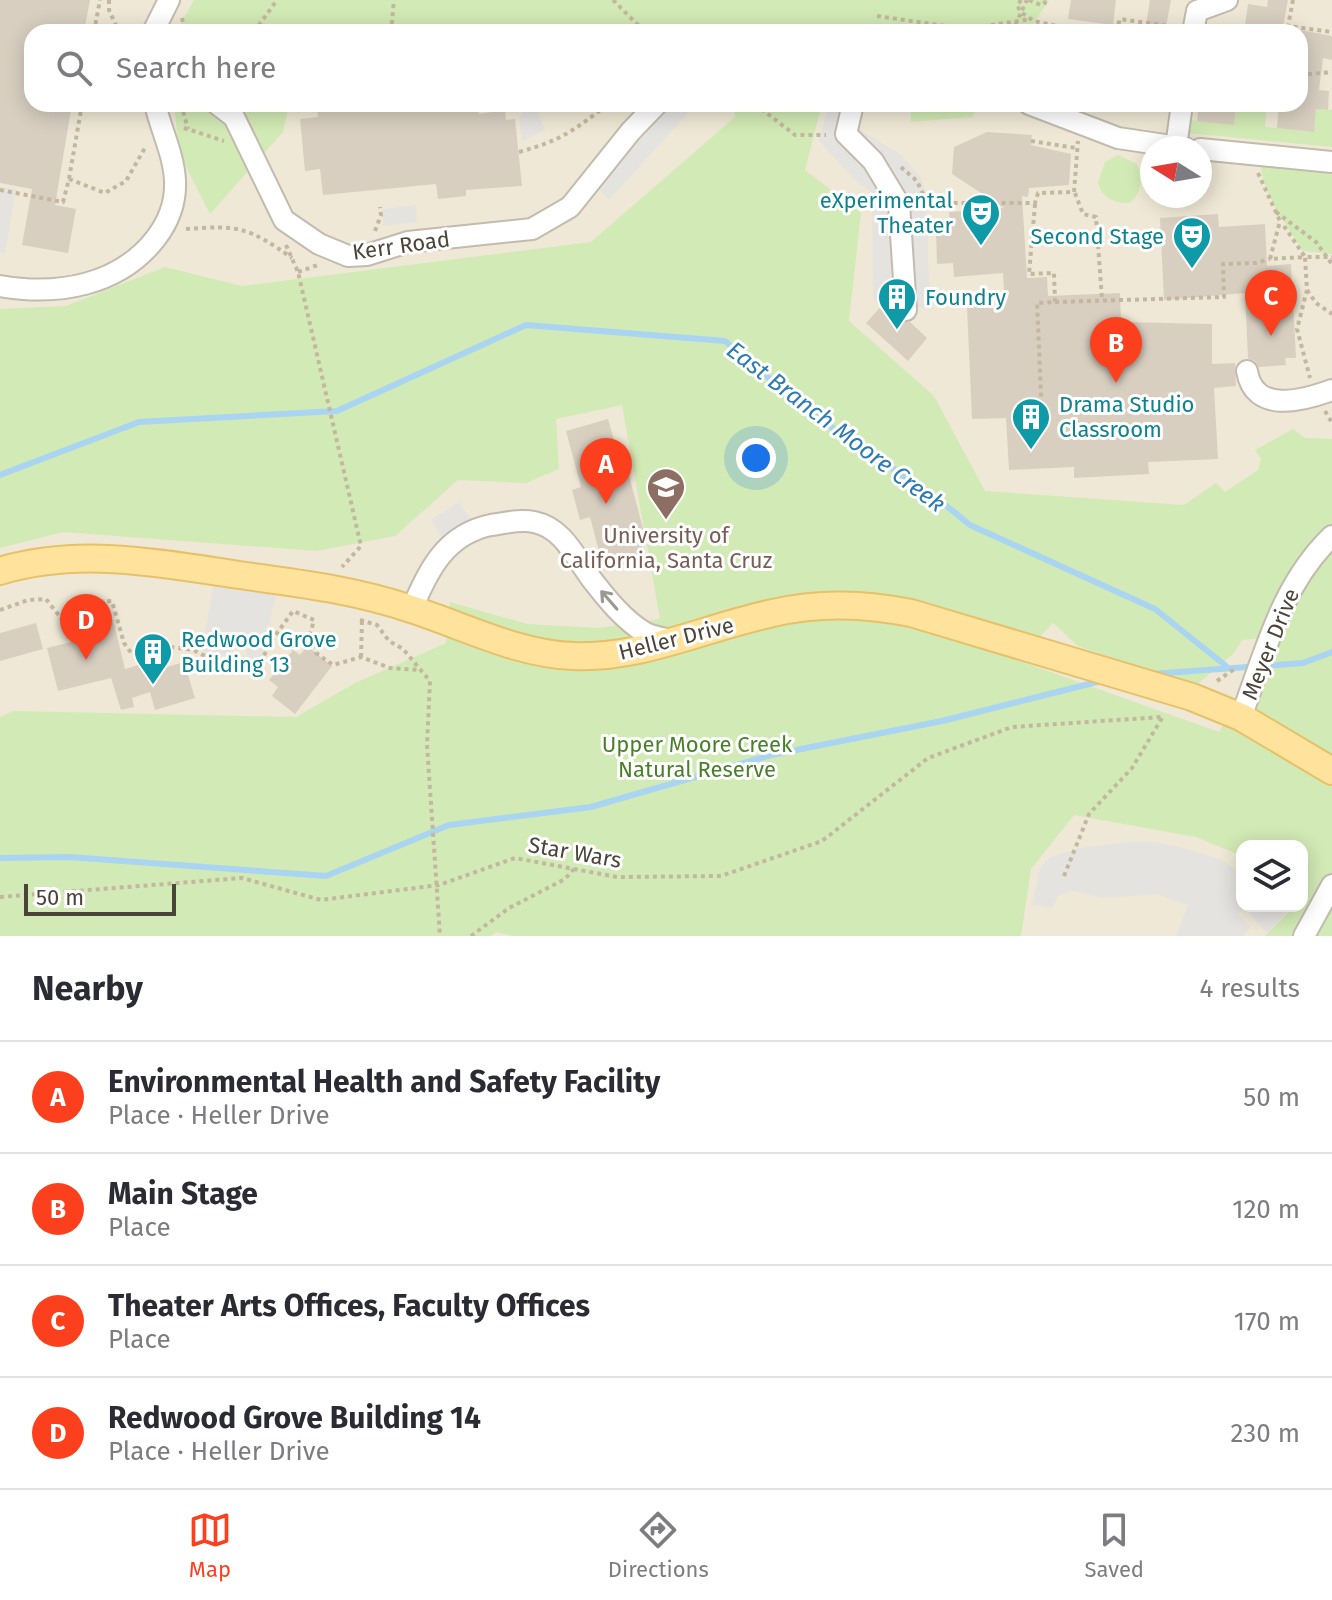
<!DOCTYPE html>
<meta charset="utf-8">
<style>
body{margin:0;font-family:"Fira Sans",sans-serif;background:#f7f7f7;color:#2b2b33}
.controls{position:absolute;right:24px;bottom:24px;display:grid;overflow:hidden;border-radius:16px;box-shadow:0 4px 20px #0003}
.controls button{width:72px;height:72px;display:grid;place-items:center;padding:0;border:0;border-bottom:2px solid #e1e1e2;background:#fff;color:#2b2b33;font:40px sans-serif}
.compass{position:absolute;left:1140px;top:136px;width:72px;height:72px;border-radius:50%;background:#fff;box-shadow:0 4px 20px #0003;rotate:281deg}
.scale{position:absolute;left:24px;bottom:20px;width:152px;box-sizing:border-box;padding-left:8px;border:4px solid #4b4439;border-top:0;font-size:22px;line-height:28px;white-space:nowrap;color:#4b4439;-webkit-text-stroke:6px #fff;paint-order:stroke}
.you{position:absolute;left:756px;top:458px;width:28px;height:28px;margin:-20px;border:6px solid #fff;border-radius:50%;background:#1a73e8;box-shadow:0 0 0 12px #1a73e833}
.badge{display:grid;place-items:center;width:52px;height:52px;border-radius:50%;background:#fc3f1d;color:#fff;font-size:26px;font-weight:700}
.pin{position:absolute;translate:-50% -66px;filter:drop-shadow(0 2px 4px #0008)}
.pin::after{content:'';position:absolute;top:42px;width:28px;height:24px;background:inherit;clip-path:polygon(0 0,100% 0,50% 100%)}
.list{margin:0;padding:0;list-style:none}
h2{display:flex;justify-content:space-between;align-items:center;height:104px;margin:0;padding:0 32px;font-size:34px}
h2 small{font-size:26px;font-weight:400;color:#7c7c81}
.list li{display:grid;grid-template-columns:52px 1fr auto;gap:24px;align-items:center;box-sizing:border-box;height:112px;padding:0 32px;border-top:2px solid #e1e1e2}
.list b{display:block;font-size:30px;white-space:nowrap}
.list p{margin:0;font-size:26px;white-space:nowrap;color:#7c7c81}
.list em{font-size:26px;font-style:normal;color:#7c7c81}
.icon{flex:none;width:44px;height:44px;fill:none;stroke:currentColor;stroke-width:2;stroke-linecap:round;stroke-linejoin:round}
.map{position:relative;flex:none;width:1332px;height:936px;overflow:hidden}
.search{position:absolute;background:#fff;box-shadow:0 4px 20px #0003;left:24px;right:24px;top:24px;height:88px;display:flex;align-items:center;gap:20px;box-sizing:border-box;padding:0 28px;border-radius:24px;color:#7c7c81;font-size:30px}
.sheet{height:552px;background:#fff}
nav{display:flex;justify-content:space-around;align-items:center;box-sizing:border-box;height:112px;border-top:2px solid #e1e1e2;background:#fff;font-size:22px;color:#7c7c81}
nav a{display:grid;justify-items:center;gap:4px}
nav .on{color:#fc3f1d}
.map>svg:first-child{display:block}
.education{fill:#efe8d6;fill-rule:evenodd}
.green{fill:#d2eab5;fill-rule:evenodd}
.parking{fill:#e5e3e0}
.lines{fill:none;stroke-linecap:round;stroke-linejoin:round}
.stream{stroke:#a9d4f2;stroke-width:6}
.building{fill:#d8cfc1}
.minor-casing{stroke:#c2bbae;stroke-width:24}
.major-casing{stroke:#e6c16a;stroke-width:30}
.path{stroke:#c4b79f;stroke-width:4;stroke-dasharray:4 4;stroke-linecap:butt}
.minor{stroke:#fff;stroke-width:20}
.major{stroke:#ffe39c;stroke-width:26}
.path-bridge{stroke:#c4b79f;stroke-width:4;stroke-dasharray:4 4;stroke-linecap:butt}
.oneway{stroke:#9c9892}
.labels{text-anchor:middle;stroke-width:6;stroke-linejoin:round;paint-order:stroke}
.culture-label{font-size:22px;fill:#0d838f;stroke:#fff;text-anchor:start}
.street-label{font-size:22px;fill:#4b4439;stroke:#fff}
.education-label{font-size:22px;fill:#785e54;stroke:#fff}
.park-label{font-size:22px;fill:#4a7f2a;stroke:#fff}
.water-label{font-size:24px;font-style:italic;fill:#2e7ab2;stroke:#fff}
</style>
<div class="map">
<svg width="1332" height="936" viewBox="0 0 1332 936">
<rect width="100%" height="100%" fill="#f6f3ec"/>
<!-- education -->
<path class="education" d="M0 0H1332V936H0ZM32 32H1300V104H32ZM1152 148H1200V196H1152ZM1242 846H1302V906H1242Z"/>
<!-- green -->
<path class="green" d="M194 0H1049L1028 32H501L489 26 458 32H423L378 25 334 32H176Z
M174 104H289L283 132 210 214 188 171 178 142Z
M734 104H822L805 170 861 213 849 321 934 396 985 491 1184 505 1216 483 1225 492 1258 470 1261 459 1255 450 1293 429 1305 438 1332 439V936H1265L1295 906H1302V899L1308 893 1302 887V846H1242V856L1196 837 1074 815 1031 869 1021 936H513L496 932 491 936H0V717L13 711 296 717 355 683 446 643 450 602 527 624 599 628 660 619 622 405 556 419 559 469 526 483 458 480 395 536 316 551 63 532 0 548V309L66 306 165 267 242 286 591 242 735 117ZM1053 623 1078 646 1194 687 1234 653 1242 640 1273 637 1219 732 1017 660Z
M911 104H981L972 117 911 122Z
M1236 104H1267L1265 127 1313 131 1316 109 1332 110V147L1188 133 1189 120 1234 124Z
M1118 155 1137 164C1143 178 1142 193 1130 203 1115 204 1102 198 1098 183L1105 162Z
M1261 165 1332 172V254L1303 251C1289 229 1261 191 1261 165Z"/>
<!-- parking -->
<path class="parking" d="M529 104H534L545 130 522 142 519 118Z
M672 104H696L609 200 597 187Z
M829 104H862L860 130 900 154 920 176 926 192 930 306 906 310 879 303 873 298 872 193 852 177 819 141Z
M0 187 16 189 5 253 0 252Z
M416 205 417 222 383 226V209Z
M459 502 472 521 441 540V535L431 520Z
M214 581 278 586 259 666 245 664 250 637 236 633 232 658 202 651Z
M1128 842H1154L1180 847 1220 859 1242 875V906H1293L1267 933 1244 908 1238 914 1250 928 1243 936H1176L1188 905 1157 894 1103 898 1073 891 1058 896 1052 908 1032 905 1040 868 1050 857 1080 848Z"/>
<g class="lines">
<!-- stream -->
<path class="stream" d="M0 475 139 422 337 411 526 325 725 341 809 412 938 499 970 525 1155 609 1226 666
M1151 674 1303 663 1332 652
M0 858 69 857 326 876 449 825 591 807 771 755 942 721 1105 680"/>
</g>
<!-- building -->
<path class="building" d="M0 0H90L84 32H32V104H72L55 205 76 209 68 253 22 245 32 189 0 183Z
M1071 0H1116L1113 25 1068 19Z
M1150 0H1171L1165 32H1145Z
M1268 0H1288L1282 32H1244L1248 4 1267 7Z
M1300 30 1332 36V60L1323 58 1319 90 1329 91 1328 110 1316 109 1314 132 1277 128 1279 104H1300Z
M352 104H367L368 112 447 104H478L479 114 505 110 506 120 515 119 522 186 466 190V196L438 199 436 184 323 195 320 169 305 171 300 119 318 117 317 108Z
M1199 104H1236L1234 125 1197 121Z
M987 132 1032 135 1031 145 1071 154 1069 185 1029 188 1028 197 1022 196 1027 278 1047 277 1048 296 1120 293 1121 322 1212 324V364L1235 363 1236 386 1214 388 1218 459 1148 462 1149 474 1074 478V467L1009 470 1006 418 972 419 967 307 1005 306 1003 273 954 277 953 263 937 264 936 231H951L949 212 1004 208 952 174 954 147Z
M1218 214 1219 227 1265 224 1267 266 1291 264 1296 358H1285L1286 365 1259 367 1255 361 1248 358 1245 293 1164 300 1160 218Z
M886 301 893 307 895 317 900 321 910 322 927 338 908 361 866 323Z
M608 419 619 458 624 457 644 532 638 534 645 559 604 570 590 517 580 520 572 490 581 487 566 431Z
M113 619 125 669 145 663 148 670 152 669 153 671 184 662 195 698 155 710 150 692 132 698 134 707 121 710 111 678 58 691 47 648 80 640 79 638 84 637 82 627Z
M36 623 43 649 0 661V633Z
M307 646 332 666 295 714 272 696 278 687 269 680 293 650 300 655Z"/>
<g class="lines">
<defs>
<path id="minor" d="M153 32 169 0
M1193 32 1197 11 1227 0
M217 104 234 117 284 220 319 244 348 256 367 255 408 242 532 229 570 207 631 131 657 104
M853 104 846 134 873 161 899 204 906 310
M1029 104 1118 138 1185 148
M1176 147 1182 104
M1200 149 1332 162
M0 286C57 296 119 286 156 238 169 221 176 203 175 181 174 155 161 130 155 104
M1247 371C1254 414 1302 401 1332 390
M412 609C428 570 446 534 491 525 505 523 520 519 534 522 564 528 576 559 593 581 607 599 624 620 644 632 652 637 664 638 673 641
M1241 717C1265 653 1281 585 1332 536
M1304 936 1332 885"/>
<path id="major" d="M0 571C79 547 159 563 239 575 298 583 355 590 411 609 464 626 517 654 573 656 643 659 706 627 773 613 820 602 864 604 911 613L1192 697 1241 717 1332 771"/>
</defs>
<!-- minor casing -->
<use href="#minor" class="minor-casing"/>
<!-- major casing -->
<use href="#major" class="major-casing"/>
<!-- path -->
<path class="path" d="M109 0V10L119 32
M613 0 645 32
M1021 0 1017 6 1022 13 1034 21 1084 32
M1029 0 1041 5 1045 3 1044 0
M1293 0 1288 26 1332 32
M877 16 966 29
M182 18 185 32
M94 32 100 0
M254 32 277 0
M391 32 394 0
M972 32 966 29 1031 19
M1012 32 1027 0
M1116 32 1120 19 1175 27
M1300 75 1332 72
M181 104 188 129
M395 104V109
M755 104 795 135H826
M184 128 224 141
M1031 141 1076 148
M519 152C560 141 575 130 608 104
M901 167 917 181 927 203H1035L1038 193 1074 192 1078 141
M1258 173 1280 221 1270 259 1305 257 1307 290 1297 329 1310 378
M69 179 105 193 126 181 146 146
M0 190 63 202 69 179 82 104
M1075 193 1083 214 1096 217 1102 299
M1035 204 1029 274 1054 273 1055 302 1037 303 1042 418
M1276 212 1316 242 1332 264
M1284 226 1305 257H1332
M186 229C239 225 248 227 292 258
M375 231 381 215 380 207
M286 245 298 272 361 546 342 567
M298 272 318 265
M1307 290 1316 303 1332 314
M1055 302 1224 297 1223 264 1256 263 1270 259
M1325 411 1332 423
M0 610 28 600 46 599 71 631
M360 620 377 625 389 641 403 649 430 681 427 745
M71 631 81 603 112 601 124 643 132 654 151 656 164 646 193 650 224 665 259 666 270 643 293 611 314 620 310 635 317 642 316 653 333 665 361 657 390 668 419 670
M361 657 362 621
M1217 681 1236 668
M1064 876 1089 814 1132 768 1162 718
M0 897 242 878 321 900 439 885 515 858 617 877 721 876 822 841 928 758 1012 727 1162 717
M471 936 509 908 565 879 574 869"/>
<!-- minor -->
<use href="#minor" class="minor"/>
<!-- major -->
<use href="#major" class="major"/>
<!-- path-bridge -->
<path class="path-bridge" d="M427 745 440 936"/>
</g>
<!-- one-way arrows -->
<defs><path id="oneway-shaft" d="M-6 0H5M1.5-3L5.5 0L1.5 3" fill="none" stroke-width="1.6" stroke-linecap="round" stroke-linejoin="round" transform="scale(2)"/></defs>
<use class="oneway" href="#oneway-shaft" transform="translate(609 600) rotate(-131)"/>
<!-- icons -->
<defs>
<symbol id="theatre-pin" viewBox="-11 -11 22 30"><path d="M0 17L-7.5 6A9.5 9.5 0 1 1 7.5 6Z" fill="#0f9aa8" stroke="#fff"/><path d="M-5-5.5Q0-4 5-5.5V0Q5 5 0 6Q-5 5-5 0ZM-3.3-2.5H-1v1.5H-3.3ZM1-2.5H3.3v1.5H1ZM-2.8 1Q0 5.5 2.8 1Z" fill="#fff"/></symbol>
<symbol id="building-pin" viewBox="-11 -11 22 30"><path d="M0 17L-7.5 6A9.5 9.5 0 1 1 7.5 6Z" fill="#0f9aa8" stroke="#fff"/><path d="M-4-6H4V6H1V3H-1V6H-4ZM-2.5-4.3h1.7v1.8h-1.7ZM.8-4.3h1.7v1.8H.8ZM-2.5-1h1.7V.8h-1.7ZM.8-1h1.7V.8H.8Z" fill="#fff"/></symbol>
<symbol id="university-pin" viewBox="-11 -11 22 30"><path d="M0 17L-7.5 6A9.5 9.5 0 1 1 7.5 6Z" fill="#8d6e63" stroke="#fff"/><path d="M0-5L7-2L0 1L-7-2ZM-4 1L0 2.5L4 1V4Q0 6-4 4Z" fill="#fff"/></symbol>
</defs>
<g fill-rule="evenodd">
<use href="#theatre-pin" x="959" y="191" width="44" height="60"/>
<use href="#theatre-pin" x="1170" y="214" width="44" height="60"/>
<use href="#building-pin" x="875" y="275" width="44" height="60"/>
<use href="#building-pin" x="1009" y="395" width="44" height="60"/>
<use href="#university-pin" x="644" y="465" width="44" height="60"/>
<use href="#building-pin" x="131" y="630" width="44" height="60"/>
</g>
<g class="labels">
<!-- culture labels -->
<g class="culture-label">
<text x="953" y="208" text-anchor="end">eXperimental<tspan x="953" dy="25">Theater</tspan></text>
<text x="1164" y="244" text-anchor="end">Second Stage</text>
<text x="925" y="305">Foundry</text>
<text x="1059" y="412">Drama Studio<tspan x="1059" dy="25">Classroom</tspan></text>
<text x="181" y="647">Redwood Grove<tspan x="181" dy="25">Building 13</tspan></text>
</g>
<!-- street labels -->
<g class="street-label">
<text transform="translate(401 245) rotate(-8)" y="8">Kerr Road</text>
<text transform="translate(676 638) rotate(-14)" y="8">Heller Drive</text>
<text transform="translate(1270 644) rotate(-68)" y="8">Meyer Drive</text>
<text transform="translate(575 852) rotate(10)" y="8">Star Wars</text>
</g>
<!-- education labels -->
<g class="education-label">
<text x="666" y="543">University of<tspan x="666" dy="25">California, Santa Cruz</tspan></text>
</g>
<!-- park labels -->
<g class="park-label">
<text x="697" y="752">Upper Moore Creek<tspan x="697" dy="25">Natural Reserve</tspan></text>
</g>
<!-- water labels -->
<g class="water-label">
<text transform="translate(836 427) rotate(37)" y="8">East Branch Moore Creek</text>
</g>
</g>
</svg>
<div class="controls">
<button><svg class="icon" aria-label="layers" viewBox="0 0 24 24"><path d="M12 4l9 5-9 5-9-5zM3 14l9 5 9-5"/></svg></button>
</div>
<svg class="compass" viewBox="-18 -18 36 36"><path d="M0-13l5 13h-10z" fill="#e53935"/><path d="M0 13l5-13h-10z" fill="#7c7c81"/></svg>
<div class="scale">50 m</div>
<div class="you"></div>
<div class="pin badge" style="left:606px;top:504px">A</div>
<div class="pin badge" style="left:1116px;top:383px">B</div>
<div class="pin badge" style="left:1271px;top:336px">C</div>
<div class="pin badge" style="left:86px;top:660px">D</div>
<div class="search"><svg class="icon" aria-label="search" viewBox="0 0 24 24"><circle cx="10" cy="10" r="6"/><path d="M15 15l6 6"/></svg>Search here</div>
</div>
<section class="sheet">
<h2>Nearby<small>4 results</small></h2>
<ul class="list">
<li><span class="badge">A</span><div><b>Environmental Health and Safety Facility</b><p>Place · Heller Drive</p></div><em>50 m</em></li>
<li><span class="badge">B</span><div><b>Main Stage</b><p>Place</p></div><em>120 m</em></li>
<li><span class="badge">C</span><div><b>Theater Arts Offices, Faculty Offices</b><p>Place</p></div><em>170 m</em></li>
<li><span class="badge">D</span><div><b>Redwood Grove Building 14</b><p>Place · Heller Drive</p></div><em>230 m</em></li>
</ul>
</section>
<nav>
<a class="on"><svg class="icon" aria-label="map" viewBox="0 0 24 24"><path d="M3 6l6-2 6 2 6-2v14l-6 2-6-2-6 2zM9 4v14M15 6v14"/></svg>Map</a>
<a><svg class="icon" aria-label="directions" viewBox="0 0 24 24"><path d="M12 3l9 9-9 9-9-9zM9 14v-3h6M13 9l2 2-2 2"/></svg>Directions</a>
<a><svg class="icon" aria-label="saved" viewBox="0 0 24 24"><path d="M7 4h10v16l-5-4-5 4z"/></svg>Saved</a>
</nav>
